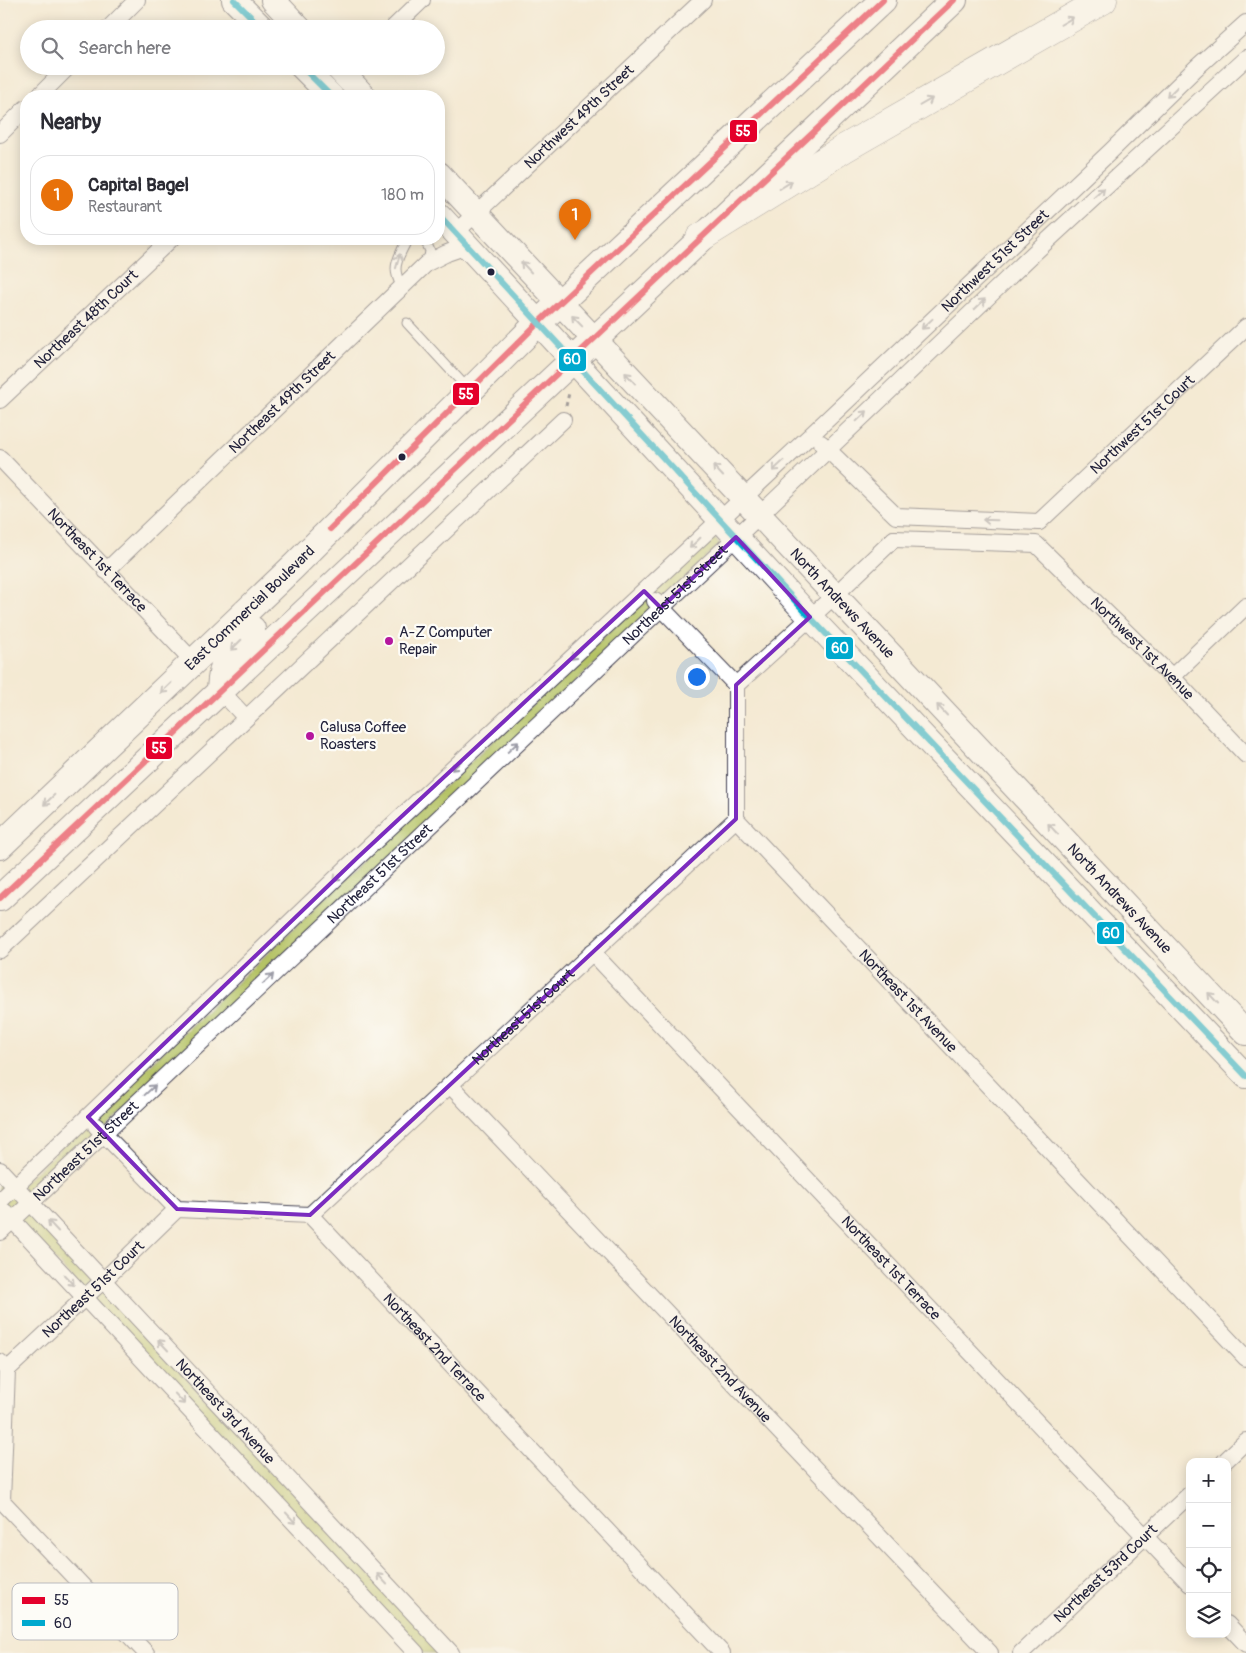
<!DOCTYPE html>
<meta charset="utf-8">
<style>
body{margin:0;font-family:Pangolin,sans-serif;background:#f2f2f3;color:#2b2b33}
.controls{position:absolute;right:15px;bottom:15px;display:grid;overflow:hidden;border-radius:10px;box-shadow:0 2px 12px #0003}
.controls button{width:45px;height:45px;display:grid;place-items:center;padding:0;border:0;border-bottom:1px solid #e1e1e2;background:#fff;color:#2b2b33;font:25px sans-serif}
.you{position:absolute;left:696px;top:676px;width:18px;height:18px;margin:-12px;border:4px solid #fff;border-radius:50%;background:#1a73e8;box-shadow:0 0 0 8px #1a73e833}
.badge{display:grid;place-items:center;width:32px;height:32px;border-radius:50%;background:#ea580c;color:#fff;font-size:16px;font-weight:700}
.pin{position:absolute;translate:-50% -41px;filter:drop-shadow(0 1px 2px #0008)}
.pin::after{content:'';position:absolute;top:26px;width:18px;height:15px;background:inherit;clip-path:polygon(0 0,100% 0,50% 100%)}
.list{margin:0;padding:0;list-style:none}
h2{display:flex;justify-content:space-between;align-items:center;height:65px;margin:0;padding:0 20px;font-size:21px}
h2 small{font-size:16px;font-weight:400;color:#7c7c81}
.list li{display:grid;grid-template-columns:32px 1fr auto;gap:15px;align-items:center;box-sizing:border-box;height:80px;margin:0 10px 10px;padding:0 10px;border:1px solid #e1e1e2;border-radius:20px}
.list b{display:block;font-size:19px;white-space:nowrap}
.list p{margin:0;font-size:16px;white-space:nowrap;color:#7c7c81}
.list em{font-size:16px;font-style:normal;color:#7c7c81}
.icon{flex:none;width:28px;height:28px;fill:none;stroke:currentColor;stroke-width:2;stroke-linecap:round;stroke-linejoin:round}
.map{position:relative;flex:none;width:1246px;height:1653px;overflow:hidden}
.search{position:absolute;background:#fff;box-shadow:0 2px 12px #0003;left:20px;top:20px;width:425px;height:55px;display:flex;align-items:center;gap:12px;box-sizing:border-box;padding:0 18px;border-radius:28px;color:#7c7c81;font-size:19px}
.panel{position:absolute;background:#fff;box-shadow:0 2px 12px #0003;left:20px;top:90px;width:425px;height:155px;border-radius:20px}
.map>svg:first-child{display:block}
.green{fill:#b5c365;stroke:#6c7250}
.lines{fill:none;stroke-linecap:round;stroke-linejoin:round}
.service-casing{stroke:#424052;stroke-width:11}
.minor-casing{stroke:#424052;stroke-width:18}
.secondary-casing{stroke:#424052;stroke-width:26}
.primary-casing{stroke:#424052;stroke-width:28}
.motorway-casing{stroke:#424052;stroke-width:29}
.path{stroke:#424052;stroke-width:3;stroke-dasharray:4 4;stroke-linecap:butt}
.service{stroke:#fff;stroke-width:9}
.minor{stroke:#fff;stroke-width:16}
.secondary{stroke:#fff;stroke-width:24}
.primary{stroke:#fff;stroke-width:26}
.motorway{stroke:#fff;stroke-width:28}
.bus-1-casing{stroke:#fdfcf7;stroke-width:10}
.bus-2-casing{stroke:#fdfcf7;stroke-width:10}
.bus-1{stroke:#e4002b;stroke-width:6}
.bus-2{stroke:#00a9ce;stroke-width:6}
.oneway{stroke:#9c9ca7}
.marked{fill:none;stroke:#7b2cbf;stroke-width:4;stroke-linejoin:round}
.bus-dot{fill:#22223b;stroke:#fdfcf7;stroke-width:2}
.poi-dot{fill:#b5179e;stroke:#fdfcf7;stroke-width:2}
.labels{text-anchor:middle;stroke-width:4.5;stroke-linejoin:round;paint-order:stroke}
.street-label{font-size:15px;fill:#22223b;stroke:#fdfcf7}
.poi-label{font-size:15px;fill:#22223b;stroke:#fdfcf7;text-anchor:start}
.key{fill:#fdfcf7;stroke:#bbbbbf;stroke-width:1}
.key-label{font-size:14px;fill:#22223b}
.line-badge{stroke:#fdfcf7;stroke-width:2}
.badge-label{font-size:14px;text-anchor:middle;font-weight:bold;fill:#fff}
</style>
<div class="map">
<svg width="1246" height="1653" viewBox="0 0 1246 1653">
<rect width="100%" height="100%" fill="#fdfcf7"/>
<filter id="ink" filterUnits="userSpaceOnUse"><feTurbulence type="fractalNoise" baseFrequency=".02" numOctaves="2"/><feDisplacementMap in="SourceGraphic" scale="10" xChannelSelector="R" yChannelSelector="G"/><feConvolveMatrix kernelMatrix="1 2 1 2 8 2 1 2 1" color-interpolation-filters="sRGB"/></filter>
<filter id="wash" filterUnits="userSpaceOnUse"><feTurbulence type="fractalNoise" baseFrequency=".0096" numOctaves="4" result="noise"/><feDisplacementMap in="SourceGraphic" scale="20" xChannelSelector="R" yChannelSelector="G"/><feGaussianBlur stdDeviation="1.12" result="paint"/><feColorMatrix in="noise" values="0 0 0 0 0 0 0 0 0 0 0 0 0 0 0 0 0 1.4 0 .05"/><feComposite in="paint" operator="in"/></filter>
<g filter="url(#wash)">
<rect width="100%" height="100%" fill="#f4ead3"/>
<!-- green -->
<path class="green" d="M711 536 720 544 25 1205 443 1653H423L13 1215 0 1227V1177L14 1192Z"/>
</g>
<g filter="url(#ink)">
<g class="lines">
<defs>
<path id="service" d="M416 239 426 242 430 251 428 263
M402 288C394 272 394 266 402 250 405 244 406 241 412 239
M407 323 468 389"/>
<g id="minor">
<path d="M108 29 137 0"/>
<path d="M392 29 422 0"/>
<path d="M39 96 69 66"/>
<path d="M0 134 26 108"/>
<path id="s1" d="M455 233 703 0"/>
<path id="s2" d="M0 400 171 239"/>
<path d="M821 443 896 516 1039 522"/>
<path id="s3" d="M0 458 194 662"/>
<path id="s4" d="M1039 522 1246 327"/>
<path id="s5" d="M894 539 1036 544 1172 677 1246 755"/>
<path id="s6" d="M106 571 427 263 447 253 467 246"/>
<path id="s7" d="M655 601 736 685V819L1246 1358"/>
<path d="M1172 677 1246 606"/>
<path d="M736 685 834 596 894 539"/>
<path d="M220 690 246 718"/>
<path d="M0 950 563 420"/>
<path id="s8" d="M592 952 1190 1584"/>
<path id="s9" d="M450 1085 990 1653"/>
<path id="s10" d="M96 1126 177 1209 310 1215 722 1653"/>
<path id="s11" d="M0 1170 451 1653"/>
<path id="s12" d="M0 1201 357 858 812 434 1111 151 1196 68 1246 23"/>
<path d="M5 1212 416 1653"/>
<path id="s13" d="M310 1215 736 819"/>
<path id="s14" d="M0 1232 727 546 1033 254 1246 58"/>
<path d="M0 1362 7 1370 2 1501 146 1653"/>
<path id="s15" d="M7 1370 110 1274 177 1209"/>
<path d="M1224 1462 1246 1441"/>
<path d="M1227 1624 1246 1644"/>
<path id="s16" d="M1021 1653 1190 1494"/>
</g>
<g id="secondary">
<path d="M234 0 263 29"/>
<path d="M273 0 300 29"/>
<path d="M301 66 331 96"/>
<path d="M336 66 364 96"/>
<path id="s17" d="M439 174 1246 1033"/>
<path d="M439 215 810 617 1246 1076"/>
</g>
<g id="primary">
<path d="M220 690C222 656 229 652 252 629"/>
<path id="s18" d="M0 846 293 567 538 323 883 0"/>
<path d="M0 898 573 360 954 0"/>
</g>
<path id="motorway" d="M700 238 845 148 1103 0"/>
</defs>
<!-- service casing -->
<use href="#service" class="service-casing"/>
<!-- minor casing -->
<use href="#minor" class="minor-casing"/>
<!-- secondary casing -->
<use href="#secondary" class="secondary-casing"/>
<!-- primary casing -->
<use href="#primary" class="primary-casing"/>
<!-- motorway casing -->
<use href="#motorway" class="motorway-casing"/>
<!-- path -->
<path class="path" d="M566 406 569 393"/>
<!-- service -->
<use href="#service" class="service"/>
<!-- minor -->
<use href="#minor" class="minor"/>
<!-- secondary -->
<use href="#secondary" class="secondary"/>
<!-- primary -->
<use href="#primary" class="primary"/>
<!-- motorway -->
<use href="#motorway" class="motorway"/>
<defs>
<path id="bus-1" d="M330 529 538 323 883 0
M0 898 954 0"/>
<path id="bus-2" d="M234 0 263 29
M301 66 331 96
M439 215 810 617 1246 1076"/>
</defs>
<!-- bus-1 casing -->
<use href="#bus-1" class="bus-1-casing"/>
<!-- bus-2 casing -->
<use href="#bus-2" class="bus-2-casing"/>
<!-- bus-1 -->
<use href="#bus-1" class="bus-1"/>
<!-- bus-2 -->
<use href="#bus-2" class="bus-2"/>
</g>
<!-- one-way arrows -->
<defs><path id="oneway-shaft" d="M-6 0H5M1.5-3L5.5 0L1.5 3" fill="none" stroke-width="1.6" stroke-linecap="round" stroke-linejoin="round" transform="scale(1.25)"/></defs>
<g class="oneway">
<use href="#oneway-shaft" transform="translate(1067 21) rotate(-30)"/>
<use href="#oneway-shaft" transform="translate(1172 92) rotate(135)"/>
<use href="#oneway-shaft" transform="translate(926 102) rotate(-30)"/>
<use href="#oneway-shaft" transform="translate(786 185) rotate(-32)"/>
<use href="#oneway-shaft" transform="translate(1099 193) rotate(-42)"/>
<use href="#oneway-shaft" transform="translate(398 261) rotate(-74)"/>
<use href="#oneway-shaft" transform="translate(526 267) rotate(-133)"/>
<use href="#oneway-shaft" transform="translate(980 304) rotate(-44)"/>
<use href="#oneway-shaft" transform="translate(577 321) rotate(-134)"/>
<use href="#oneway-shaft" transform="translate(927 324) rotate(137)"/>
<use href="#oneway-shaft" transform="translate(630 378) rotate(-133)"/>
<use href="#oneway-shaft" transform="translate(862 416) rotate(-44)"/>
<use href="#oneway-shaft" transform="translate(778 466) rotate(137)"/>
<use href="#oneway-shaft" transform="translate(718 471) rotate(-133)"/>
<use href="#oneway-shaft" transform="translate(990 520) rotate(-178)"/>
<use href="#oneway-shaft" transform="translate(695 543) rotate(136)"/>
<use href="#oneway-shaft" transform="translate(236 645) rotate(135)"/>
<use href="#oneway-shaft" transform="translate(576 654) rotate(137)"/>
<use href="#oneway-shaft" transform="translate(166 688) rotate(136)"/>
<use href="#oneway-shaft" transform="translate(942 710) rotate(-133)"/>
<use href="#oneway-shaft" transform="translate(513 747) rotate(-43)"/>
<use href="#oneway-shaft" transform="translate(457 765) rotate(137)"/>
<use href="#oneway-shaft" transform="translate(49 800) rotate(136)"/>
<use href="#oneway-shaft" transform="translate(1053 829) rotate(-133)"/>
<use href="#oneway-shaft" transform="translate(339 876) rotate(136)"/>
<use href="#oneway-shaft" transform="translate(268 979) rotate(-43)"/>
<use href="#oneway-shaft" transform="translate(1213 998) rotate(-133)"/>
<use href="#oneway-shaft" transform="translate(150 1090) rotate(-43)"/>
<use href="#oneway-shaft" transform="translate(53 1226) rotate(-133)"/>
<use href="#oneway-shaft" transform="translate(69 1280) rotate(47)"/>
<use href="#oneway-shaft" transform="translate(163 1345) rotate(-133)"/>
<use href="#oneway-shaft" transform="translate(180 1399) rotate(47)"/>
<use href="#oneway-shaft" transform="translate(291 1518) rotate(47)"/>
<use href="#oneway-shaft" transform="translate(382 1579) rotate(-133)"/>
</g>
</g>
<!-- marked area -->
<path d="M0 0H1246V1653H0ZM736 537 810 617 736 685V819L310 1215 177 1209 88 1117 357 858 644 591 661 608Z" fill="#f4ead3" fill-opacity=".55" fill-rule="evenodd"/>
<path class="marked" d="M736 537 810 617 736 685V819L310 1215 177 1209 88 1117 357 858 644 591 661 608Z"/>
<!-- markers -->
<g class="bus-dot">
<circle cx="491" cy="272" r="4.5"/>
<circle cx="402" cy="457" r="4.5"/>
</g>
<g class="poi-dot">
<circle cx="389" cy="641" r="5"/>
<circle cx="310" cy="736" r="5"/>
</g>
<g class="labels">
<!-- street labels -->
<g class="street-label">
<text dy="5" stroke="none"><textPath href="#s1" startOffset="170">Northwest 49th Street</textPath></text>
<text dy="5" stroke="none"><textPath href="#s12" startOffset="1369">Northwest 51st Street</textPath></text>
<text dy="5" stroke="none"><textPath href="#s2" startOffset="118">Northeast 48th Court</textPath></text>
<text dy="5" stroke="none"><textPath href="#s6" startOffset="244">Northeast 49th Street</textPath></text>
<text dy="5" stroke="none"><textPath href="#s4" startOffset="142">Northwest 51st Court</textPath></text>
<text dy="5" stroke="none"><textPath href="#s3" startOffset="141">Northeast 1st Terrace</textPath></text>
<text dy="5" stroke="none"><textPath href="#s14" startOffset="928">Northeast 51st Street</textPath></text>
<text dy="5" stroke="none"><textPath href="#s17" startOffset="589">North Andrews Avenue</textPath></text>
<text dy="5" stroke="none"><textPath href="#s18" startOffset="345">East Commercial Boulevard</textPath></text>
<text dy="5" stroke="none"><textPath href="#s5" startOffset="291">Northwest 1st Avenue</textPath></text>
<text dy="5" stroke="none"><textPath href="#s14" startOffset="522">Northeast 51st Street</textPath></text>
<text dy="5" stroke="none"><textPath href="#s17" startOffset="994">North Andrews Avenue</textPath></text>
<text dy="5" stroke="none"><textPath href="#s7" startOffset="501">Northeast 1st Avenue</textPath></text>
<text dy="5" stroke="none"><textPath href="#s13" startOffset="291">Northeast 51st Court</textPath></text>
<text dy="5" stroke="none"><textPath href="#s14" startOffset="118">Northeast 51st Street</textPath></text>
<text dy="5" stroke="none"><textPath href="#s8" startOffset="435">Northeast 1st Terrace</textPath></text>
<text dy="5" stroke="none"><textPath href="#s15" startOffset="118">Northeast 51st Court</textPath></text>
<text dy="5" stroke="none"><textPath href="#s10" startOffset="431">Northeast 2nd Terrace</textPath></text>
<text dy="5" stroke="none"><textPath href="#s9" startOffset="392">Northeast 2nd Avenue</textPath></text>
<text dy="5" stroke="none"><textPath href="#s11" startOffset="330">Northeast 3rd Avenue</textPath></text>
<text dy="5" stroke="none"><textPath href="#s16" startOffset="116">Northeast 53rd Court</textPath></text>
</g>
<!-- poi labels -->
<g class="poi-label">
<text x="399" y="637">A-Z Computer<tspan x="399" dy="17">Repair</tspan></text>
<text x="320" y="732">Calusa Coffee<tspan x="320" dy="17">Roasters</tspan></text>
</g>
</g>
<!-- legend -->
<rect x="12" y="1583" width="166" height="57" rx="8" class="key"/>
<rect x="22" y="1597" width="23" height="7" fill="#e4002b"/>
<rect x="22" y="1620" width="23" height="6" fill="#00a9ce"/>
<g class="key-label">
<text x="54" y="1605">55</text>
<text x="54" y="1628">60</text>
</g>
<g class="line-badge">
<rect x="729" y="119" width="29" height="24" rx="5" fill="#e4002b"/>
<rect x="558" y="348" width="29" height="24" rx="5" fill="#00a9ce"/>
<rect x="452" y="382" width="28" height="24" rx="5" fill="#e4002b"/>
<rect x="825" y="636" width="29" height="24" rx="5" fill="#00a9ce"/>
<rect x="145" y="736" width="28" height="24" rx="5" fill="#e4002b"/>
<rect x="1096" y="921" width="29" height="24" rx="5" fill="#00a9ce"/>
</g>
<g class="badge-label">
<text x="743" y="136">55</text>
<text x="572" y="364">60</text>
<text x="466" y="399">55</text>
<text x="840" y="653">60</text>
<text x="159" y="753">55</text>
<text x="1111" y="938">60</text>
</g>
</svg>
<div class="controls">
<button>+</button>
<button>−</button>
<button><svg class="icon" aria-label="locate" viewBox="0 0 24 24"><circle cx="12" cy="12" r="6"/><path d="M12 2v4M12 18v4M2 12h4M18 12h4"/></svg></button>
<button><svg class="icon" aria-label="layers" viewBox="0 0 24 24"><path d="M12 4l9 5-9 5-9-5zM3 14l9 5 9-5"/></svg></button>
</div>
<div class="you"></div>
<div class="pin badge" style="left:575px;top:240px;background:#e8710a">1</div>
<div class="search"><svg class="icon" aria-label="search" viewBox="0 0 24 24"><circle cx="10" cy="10" r="6"/><path d="M15 15l6 6"/></svg>Search here</div>
<section class="panel">
<h2>Nearby<small></small></h2>
<ul class="list">
<li><span class="badge" style="background:#e8710a">1</span><div><b>Capital Bagel</b><p>Restaurant</p></div><em>180 m</em></li>
</ul>
</section>
</div>
